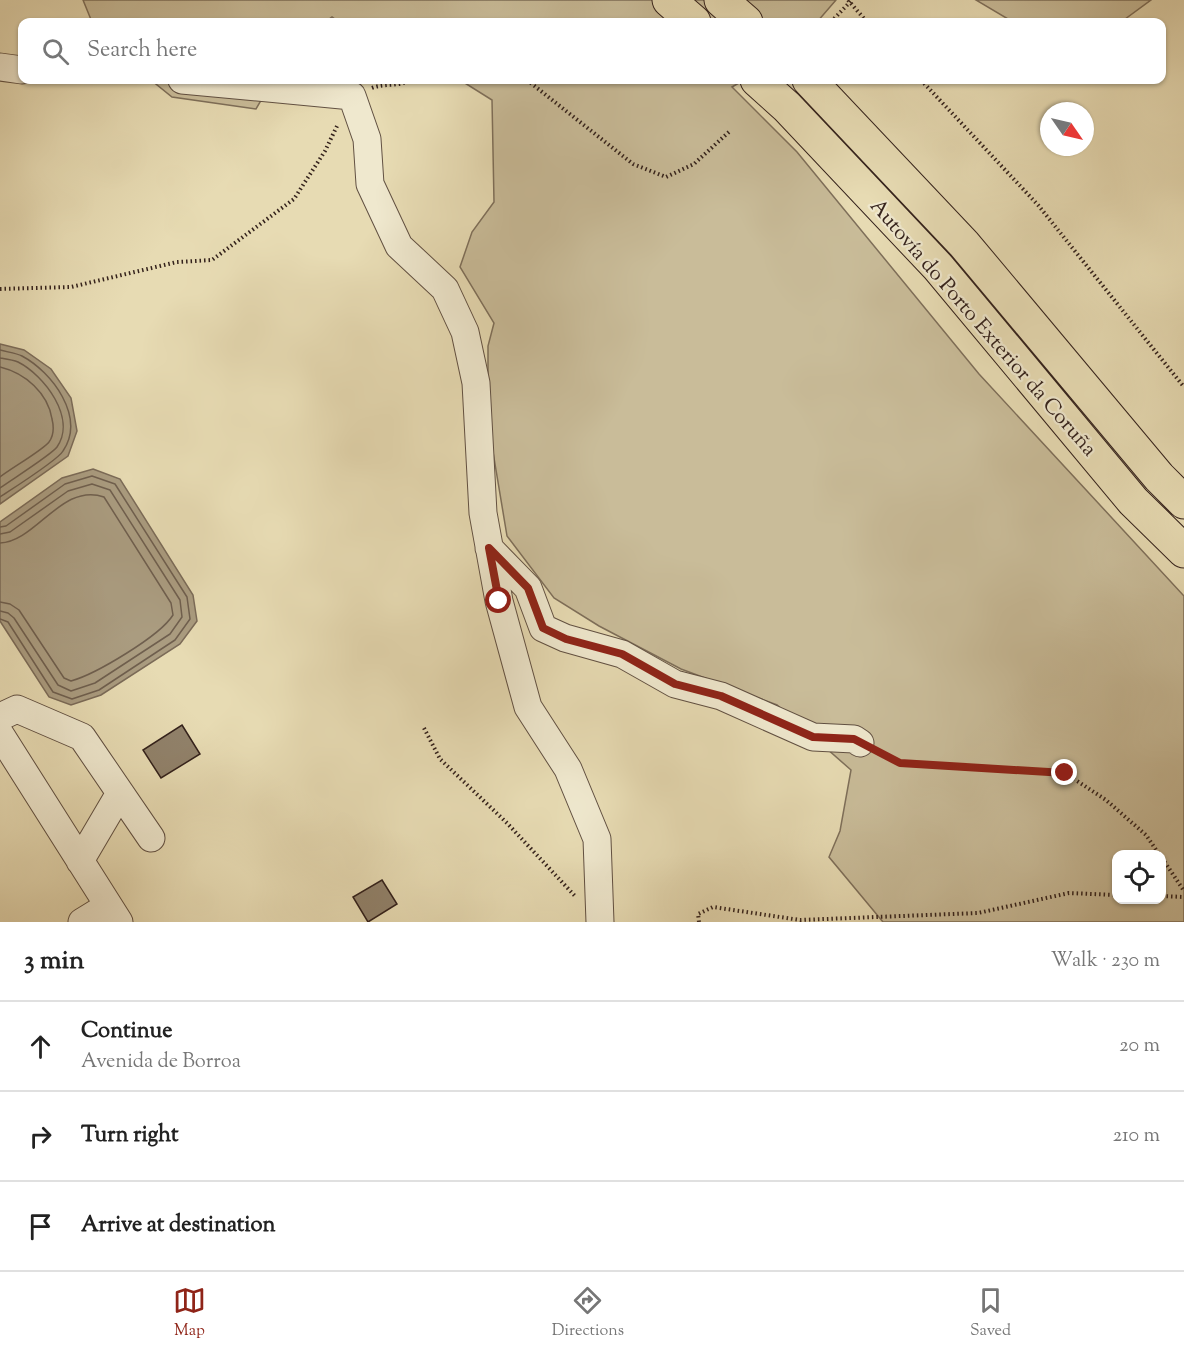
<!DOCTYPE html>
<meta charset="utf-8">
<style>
body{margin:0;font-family:"Sorts Mill Goudy",serif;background:#f2f2f2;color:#222}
.controls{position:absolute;right:18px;bottom:18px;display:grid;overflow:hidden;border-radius:12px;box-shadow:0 2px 4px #0004}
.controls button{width:54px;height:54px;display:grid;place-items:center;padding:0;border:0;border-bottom:2px solid #e0e0e0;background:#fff;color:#222;font:30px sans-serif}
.compass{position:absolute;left:1040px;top:102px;width:54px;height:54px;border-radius:50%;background:#fff;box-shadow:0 2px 4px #0004;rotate:124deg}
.stop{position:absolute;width:18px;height:18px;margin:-14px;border:4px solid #8f2418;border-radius:50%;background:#fff}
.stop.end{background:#8f2418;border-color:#fff;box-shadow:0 2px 6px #0008}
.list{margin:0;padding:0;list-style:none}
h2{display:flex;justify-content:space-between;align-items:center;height:78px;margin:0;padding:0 24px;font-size:26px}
h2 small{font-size:20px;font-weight:400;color:#767676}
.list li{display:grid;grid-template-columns:39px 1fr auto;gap:18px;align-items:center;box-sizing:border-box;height:90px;padding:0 24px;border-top:2px solid #e0e0e0}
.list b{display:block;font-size:22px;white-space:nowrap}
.list p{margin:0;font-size:20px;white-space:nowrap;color:#767676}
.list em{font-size:20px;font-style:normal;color:#767676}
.icon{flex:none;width:33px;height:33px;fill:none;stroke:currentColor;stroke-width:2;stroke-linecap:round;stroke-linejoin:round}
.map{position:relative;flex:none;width:1184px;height:922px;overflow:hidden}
.search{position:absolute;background:#fff;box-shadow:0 2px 4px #0004;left:18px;right:18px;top:18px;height:66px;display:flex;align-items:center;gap:15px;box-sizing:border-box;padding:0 21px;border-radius:12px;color:#767676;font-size:22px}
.sheet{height:348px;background:#fff}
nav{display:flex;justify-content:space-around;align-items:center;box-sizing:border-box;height:84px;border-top:2px solid #e0e0e0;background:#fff;font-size:16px;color:#767676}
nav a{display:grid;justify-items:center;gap:3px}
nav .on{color:#8f2418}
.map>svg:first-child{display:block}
.green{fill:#c9bc99;stroke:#7e6f5a;stroke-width:1.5;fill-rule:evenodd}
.water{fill:#aa9c80;stroke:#7b6b58;stroke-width:1.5}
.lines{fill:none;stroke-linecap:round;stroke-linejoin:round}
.shore{stroke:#6f5f4e;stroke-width:1.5}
.building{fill:#91826b;stroke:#34221c;stroke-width:1.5}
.minor-casing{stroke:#615042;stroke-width:29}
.highway-casing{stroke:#34221c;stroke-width:35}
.path{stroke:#34221c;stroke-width:4;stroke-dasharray:1.5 3;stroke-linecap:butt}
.minor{stroke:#efe8ce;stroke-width:27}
.highway{stroke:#e7dbb3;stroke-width:33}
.route{stroke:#8f2418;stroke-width:8}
.labels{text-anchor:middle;stroke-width:4.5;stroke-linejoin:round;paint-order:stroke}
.street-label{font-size:21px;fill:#34221c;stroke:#efe8ce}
</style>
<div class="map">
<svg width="1184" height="922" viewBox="0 0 1184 922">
<rect width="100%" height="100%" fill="#e7dbb3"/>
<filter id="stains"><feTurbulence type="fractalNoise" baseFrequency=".00333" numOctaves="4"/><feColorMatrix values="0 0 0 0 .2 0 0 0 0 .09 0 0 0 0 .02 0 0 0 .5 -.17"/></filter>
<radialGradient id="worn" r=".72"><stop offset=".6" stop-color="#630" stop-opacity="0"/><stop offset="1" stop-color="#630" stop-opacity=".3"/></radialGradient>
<!-- green -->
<path class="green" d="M83 0H836L817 22H339L332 17 325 22H92Z
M976 0H1151L1121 22H1013Z
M151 80H273L256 109 172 97Z
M460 80H744L732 87 797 152 979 374 1184 596V922H883L829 857 840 831 851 770 777 705 681 669 599 626 554 598 507 536 488 422V346L494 323 460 267 472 232 494 202 492 100ZM1116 854H1162V900H1116Z"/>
<!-- water -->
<path class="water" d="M0 344 24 350 51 369 71 398 77 431 68 456 0 504Z
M93 469 120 479 193 595 197 621 180 644 101 695 71 705 49 697 0 621V522L62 478Z"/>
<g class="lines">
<!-- shore -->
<path class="shore" d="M0 350C7 352 16 353 22 356 52 372 86 417 63 451 58 460 12 489 0 497
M0 358C6 359 13 360 18 362 44 375 77 418 57 447 51 455 11 480 0 488
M0 367C25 373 48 393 52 419 54 427 54 435 49 442 43 450 10 469 0 477
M0 527 6 526 65 484 92 476 115 484 187 597 190 619 175 640 99 690 72 699 53 692 8 622 0 619
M0 534 10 532 68 491 92 484 110 490 180 600 182 617 170 634 95 683 71 691 58 685 14 618 8 613 0 611
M0 543C36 542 62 482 104 497L171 603 173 615C160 636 96 674 71 681L64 678 19 610 10 604 0 602"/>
</g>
<!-- building -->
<path class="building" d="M182 725 200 754 161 778 143 750Z
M382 880 397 904 368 922 353 897Z"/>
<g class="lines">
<defs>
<path id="minor" d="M0 67 22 70
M182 80 352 96 367 139 370 184 399 246 445 289 465 332 476 383 483 513 499 601 528 707 568 769 597 839 600 922
M489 548 528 588 543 628 565 638 622 654 675 684 721 696 813 737 854 739 860 743
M0 717 17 709 82 737 151 838
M0 734 119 922
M80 861 120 793
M82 922 108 906"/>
<path id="highway" d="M669 0 694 22
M721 0 746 22
M757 80 787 107 938 267 1133 501 1184 551
M809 80 964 244 1159 477 1184 502"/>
</defs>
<!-- minor casing -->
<use href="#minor" class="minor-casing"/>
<!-- highway casing -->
<use href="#highway" class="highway-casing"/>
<!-- path -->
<path class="path" d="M848 0 867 22
M831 22 852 0
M527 80 633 164 666 177 694 164 731 130
M921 80 1038 205 1184 387
M372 88C385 83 398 87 411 80
M0 289 71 287 177 262 212 260 294 199 325 151 338 124
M424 728 440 759 507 823 575 896
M880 753 900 763 1065 773 1106 800 1146 835 1159 854
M1162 858 1184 891
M1162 896 1184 897
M699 922 698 914 713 907 800 920 978 913 1069 893 1116 895"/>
<!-- minor -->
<use href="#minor" class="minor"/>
<!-- highway -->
<use href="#highway" class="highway"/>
</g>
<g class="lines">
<!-- route -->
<path class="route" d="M499 601 489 548 528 588 543 628 566 639 622 654 675 684 721 696 813 737 854 739 900 763 1065 773"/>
</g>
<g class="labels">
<!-- street labels -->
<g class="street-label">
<text transform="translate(984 327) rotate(49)" y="7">Autovía do Porto Exterior da Coruña</text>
</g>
</g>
<rect width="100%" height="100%" filter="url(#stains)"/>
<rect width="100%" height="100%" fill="url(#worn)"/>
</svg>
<div class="controls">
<button><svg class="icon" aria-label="locate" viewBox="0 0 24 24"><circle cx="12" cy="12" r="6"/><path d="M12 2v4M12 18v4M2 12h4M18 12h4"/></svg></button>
</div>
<svg class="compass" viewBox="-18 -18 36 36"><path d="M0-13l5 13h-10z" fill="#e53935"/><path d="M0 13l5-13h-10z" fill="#767676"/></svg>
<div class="stop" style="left:499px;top:601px"></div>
<div class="stop end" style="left:1065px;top:773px"></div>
<div class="search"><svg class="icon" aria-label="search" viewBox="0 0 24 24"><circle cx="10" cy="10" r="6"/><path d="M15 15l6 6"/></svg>Search here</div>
</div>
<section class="sheet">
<h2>3 min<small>Walk · 230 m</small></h2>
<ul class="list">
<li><svg class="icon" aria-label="ahead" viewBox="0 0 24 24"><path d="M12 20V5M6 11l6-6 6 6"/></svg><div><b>Continue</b><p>Avenida de Borroa</p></div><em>20 m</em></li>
<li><svg class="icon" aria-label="right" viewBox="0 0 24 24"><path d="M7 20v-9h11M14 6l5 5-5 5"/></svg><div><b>Turn right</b></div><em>210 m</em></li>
<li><svg class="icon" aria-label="arrive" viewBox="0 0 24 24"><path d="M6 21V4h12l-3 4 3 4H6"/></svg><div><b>Arrive at destination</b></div></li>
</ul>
</section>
<nav>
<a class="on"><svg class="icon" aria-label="map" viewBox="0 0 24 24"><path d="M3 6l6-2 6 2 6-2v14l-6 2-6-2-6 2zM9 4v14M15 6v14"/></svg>Map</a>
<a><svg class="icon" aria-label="directions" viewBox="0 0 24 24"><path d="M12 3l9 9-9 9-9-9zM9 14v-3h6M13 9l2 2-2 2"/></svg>Directions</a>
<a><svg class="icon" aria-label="saved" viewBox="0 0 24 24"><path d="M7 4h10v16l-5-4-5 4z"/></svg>Saved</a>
</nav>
